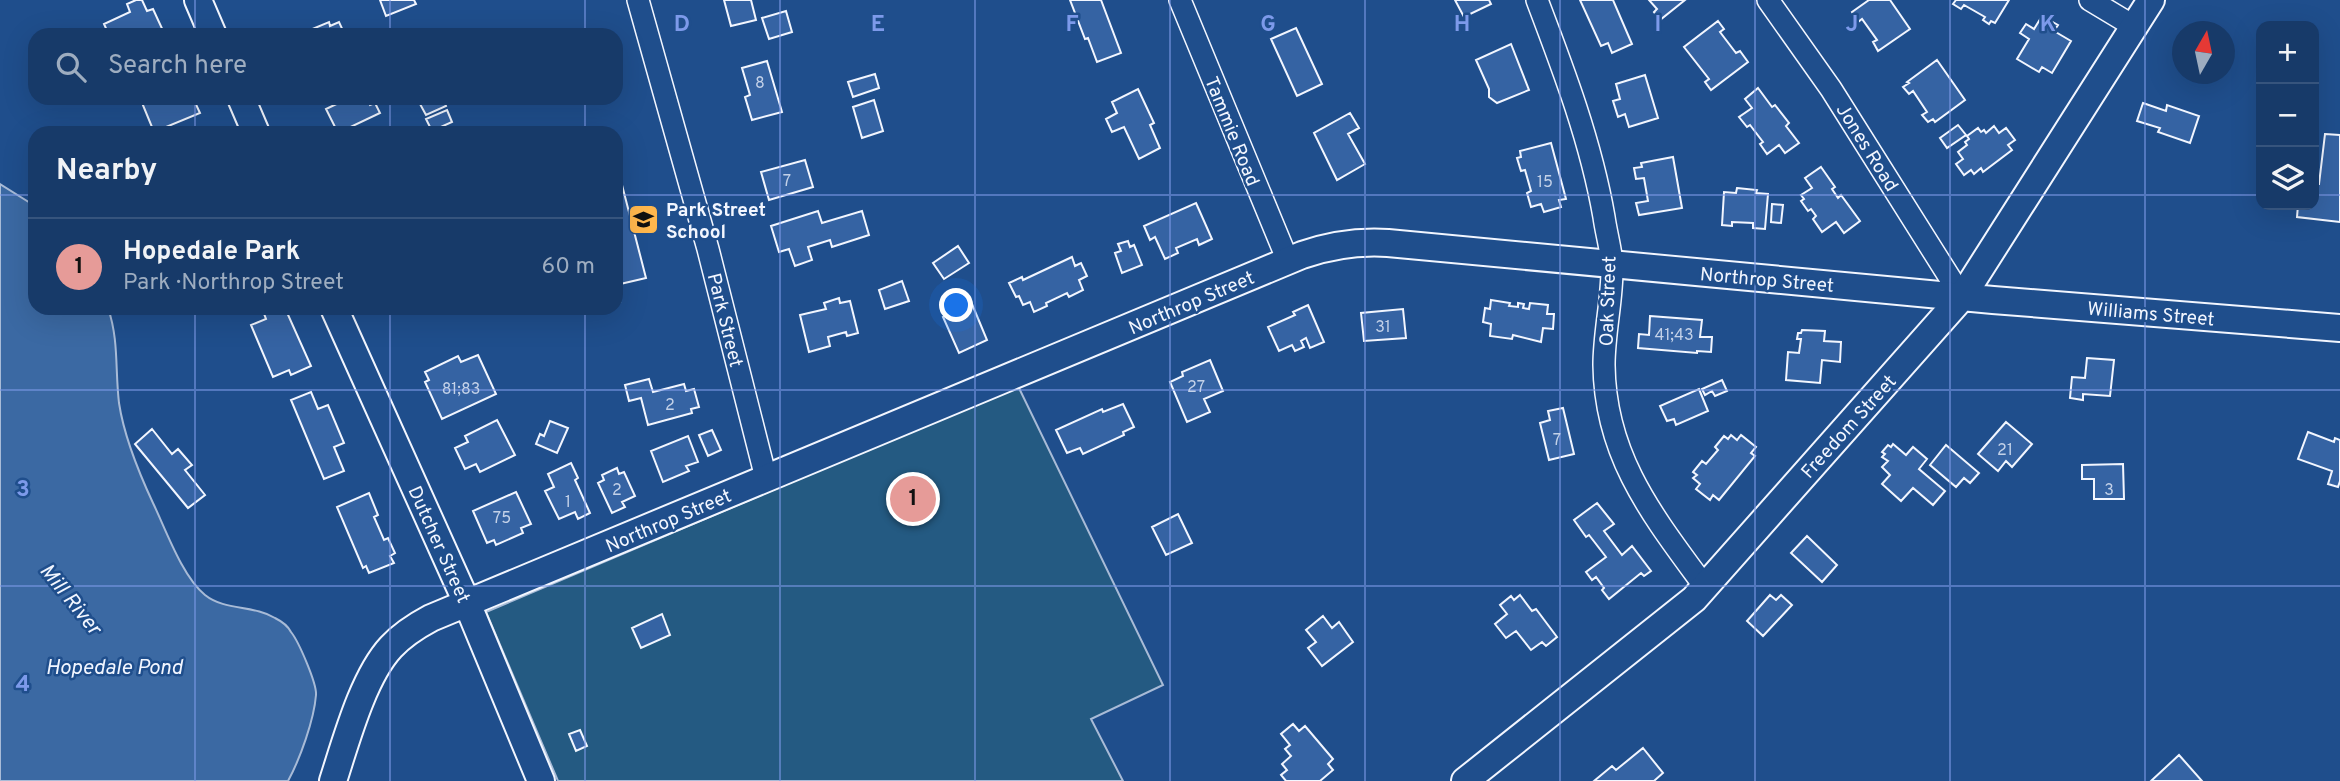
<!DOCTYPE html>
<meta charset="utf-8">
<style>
body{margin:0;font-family:Overpass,sans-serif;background:#244571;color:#f1f3f6}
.controls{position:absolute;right:21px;top:21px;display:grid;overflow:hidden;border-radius:14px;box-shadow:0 7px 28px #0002}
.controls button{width:63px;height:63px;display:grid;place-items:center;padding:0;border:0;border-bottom:2px solid #36547d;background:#173a69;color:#f1f3f6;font:35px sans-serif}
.compass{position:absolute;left:2172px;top:21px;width:63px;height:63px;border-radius:50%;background:#173a69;box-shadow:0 7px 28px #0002;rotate:9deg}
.you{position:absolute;left:957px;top:306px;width:24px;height:24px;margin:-18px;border:5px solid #fff;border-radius:50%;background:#1a73e8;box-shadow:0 0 0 10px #1a73e833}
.badge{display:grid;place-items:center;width:46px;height:46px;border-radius:50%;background:#e69b98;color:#111;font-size:23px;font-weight:700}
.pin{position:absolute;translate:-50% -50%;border:4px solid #fff;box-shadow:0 2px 7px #0006}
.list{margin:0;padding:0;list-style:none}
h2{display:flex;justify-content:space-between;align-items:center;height:91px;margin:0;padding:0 28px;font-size:30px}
h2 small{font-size:23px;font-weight:400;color:#9eadc0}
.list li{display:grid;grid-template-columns:46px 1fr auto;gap:21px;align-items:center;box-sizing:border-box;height:98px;padding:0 28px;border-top:2px solid #36547d}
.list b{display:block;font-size:26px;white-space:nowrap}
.list p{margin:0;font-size:23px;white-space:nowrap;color:#9eadc0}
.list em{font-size:23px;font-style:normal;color:#9eadc0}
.icon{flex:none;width:38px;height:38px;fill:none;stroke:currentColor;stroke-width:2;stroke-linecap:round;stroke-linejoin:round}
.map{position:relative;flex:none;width:2340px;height:781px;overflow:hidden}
.search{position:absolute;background:#173a69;box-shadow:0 7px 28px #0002;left:28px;top:28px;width:595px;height:77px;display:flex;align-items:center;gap:18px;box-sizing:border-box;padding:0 24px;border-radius:21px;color:#9eadc0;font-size:26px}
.panel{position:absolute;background:#173a69;box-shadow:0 7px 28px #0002;left:28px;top:126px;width:595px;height:189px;border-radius:21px}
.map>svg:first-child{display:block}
.green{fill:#245a82;stroke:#a8bbd7;stroke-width:2}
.water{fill:#3b69a3;stroke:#a8bbd7;stroke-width:2}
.building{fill:#3563a3;stroke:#f2f6ff;stroke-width:2}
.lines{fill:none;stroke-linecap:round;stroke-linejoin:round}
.minor-casing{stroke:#f2f6ff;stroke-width:24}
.tertiary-casing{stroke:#f2f6ff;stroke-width:30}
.minor{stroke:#1f4e8c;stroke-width:21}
.tertiary{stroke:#1f4e8c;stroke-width:26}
.grid{fill:none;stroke:#7d9aea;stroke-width:2;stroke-opacity:0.55}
.labels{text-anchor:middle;stroke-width:5;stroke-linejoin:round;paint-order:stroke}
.number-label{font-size:16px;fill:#c3d1e8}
.street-label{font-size:19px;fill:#f2f6ff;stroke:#1f4e8c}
.poi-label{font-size:19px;font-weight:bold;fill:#f2f6ff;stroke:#1f4e8c;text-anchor:start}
.water-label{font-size:21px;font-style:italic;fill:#f2f6ff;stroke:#1f4e8c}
.grid-label{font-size:23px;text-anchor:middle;font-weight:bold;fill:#7d9aea;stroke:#1f4e8c;stroke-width:5;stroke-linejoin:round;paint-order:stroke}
</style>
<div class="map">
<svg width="2340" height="781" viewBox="0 0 2340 781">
<rect width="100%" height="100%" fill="#1f4e8c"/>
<!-- green -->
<path class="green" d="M1018 386 1163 685 1091 719 1123 781H558L486 612Z"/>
<!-- water -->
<path class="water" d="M0 184 35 206V308H108C119 340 115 370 119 403 124 436 139 473 153 503 166 530 182 576 205 595 225 611 254 605 275 618 281 621 288 626 291 632 299 642 317 684 316 695 314 720 300 759 288 781H0Z"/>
<!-- building -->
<path class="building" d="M136 0H142L147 11 153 9 165 35H109L104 24 130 12 127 4Z
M380 0H414L416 4 386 16Z
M724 0H751L756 20 731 26Z
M1070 0H1101L1121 53 1097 62 1088 38 1085 39Z
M1455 0H1489L1491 4 1464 17Z
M1580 0H1613L1632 44 1612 53 1608 43 1601 46Z
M1649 0H1685L1660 20 1654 12 1657 9Z
M1869 0H1890L1910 29 1878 51 1873 42 1877 40 1862 19 1858 22 1852 12Z
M1956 0H2009L1995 23 1991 21 1989 24 1983 20 1985 17 1964 5 1961 9 1953 4Z
M786 11 792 32 769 39 762 18Z
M2042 16 2058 25 2054 31 2071 41 2052 73 2042 67 2039 72 2017 59 2029 39 2020 33 2026 24 2034 29Z
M1718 21 1724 29 1720 32 1736 53 1740 51 1748 62 1711 90 1705 82 1709 79 1684 47Z
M329 22 330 26 339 22 345 35H298Z
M1296 28 1322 84 1297 96 1271 39Z
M1511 44 1529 90 1497 103 1489 97V89L1476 60Z
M1937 60 1965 100 1935 122 1933 119 1928 122 1922 115 1927 112 1913 91 1909 94 1903 87 1909 83 1907 82Z
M767 61 782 112 752 120 745 97 750 95 742 68Z
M875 74 879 88 853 97 848 82Z
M1645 75 1658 118 1629 127 1625 114 1618 117 1613 101 1620 99 1616 84Z
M1758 88 1772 107 1775 105 1789 123 1786 126 1799 143 1785 153 1779 145 1767 154 1760 144 1763 142 1750 125 1747 127 1739 117 1752 108 1745 99Z
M1138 89 1154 123 1150 125 1160 148 1139 159 1124 127 1112 132 1106 119 1117 113 1112 102Z
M140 98H193L200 113 154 132Z
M349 98H367L370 105 375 103 380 113 338 133 326 109Z
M433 98H443L446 106 426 115 420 104Z
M874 100 883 131 862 138 853 107Z
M2143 103 2166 111 2167 105 2199 116 2190 143 2158 132 2160 128 2137 121Z
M447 110 452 122 432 131 426 119Z
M1350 113 1359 128 1348 134 1365 164 1337 180 1314 133Z
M1958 125 1966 135 1947 148 1940 138Z
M1994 126 1999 133 2006 128 2015 140 2008 145 2012 150 1983 172 1981 168 1974 174 1971 170 1964 175 1956 164 1963 159 1958 152 1967 145 1965 142 1969 139 1967 136 1978 128 1981 132 1984 130 1986 133Z
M2325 134 2340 135V222L2297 217 2298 205H2314V184H2319Z
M1551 143 1566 199 1559 200 1561 207 1544 212 1541 204 1531 207 1527 193 1531 191 1525 170 1521 171 1517 158 1521 157 1520 151Z
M1673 157 1682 208 1639 215 1636 203 1648 201 1644 178 1636 179 1634 168 1642 167 1641 163Z
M805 160 813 187 769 200 761 172Z
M1821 167 1835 187 1832 189 1838 198 1841 195 1860 221 1844 233 1836 222 1822 232 1813 219 1816 216 1811 209 1808 211 1801 201 1804 199 1801 195 1812 188 1805 178Z
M622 185 646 278 616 285 620 302 616 303V186Z
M1737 188 1757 190 1756 193 1768 194 1765 229 1753 228V223L1732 222V226L1722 225 1724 192 1736 193Z
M1196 203 1212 239 1199 245 1197 239 1176 248 1178 253 1165 259 1155 237 1150 240 1144 226Z
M1772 204 1783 205 1781 223 1771 222Z
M818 211 822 223 862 211 869 235 832 247 830 240 808 247 812 260 795 266 789 249 779 252 771 226Z
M1128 241 1130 247 1134 245 1142 265 1122 273 1115 253 1121 251 1118 244Z
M958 246 969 263 944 279 933 263Z
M1072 257 1075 266 1081 263 1087 276 1079 280 1083 290 1069 297 1067 293 1046 303 1047 306 1034 312 1030 302 1023 305 1019 296 1016 297 1009 283 1022 277 1023 280Z
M902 281 909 301 885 309 879 290Z
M839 298 840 303 850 301 858 333 847 336 846 332 828 337 830 346 809 352 800 315 826 309 824 303Z
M1491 300 1510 303 1509 306 1518 307V303L1524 304 1523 308 1529 309 1530 303 1548 305 1547 314H1554L1553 329 1543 328 1541 342 1513 335 1512 339 1490 336 1491 324 1483 322 1485 308 1490 309Z
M972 304 987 340 959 353 943 317Z
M1308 305 1324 342 1310 348 1306 338 1301 341 1304 347 1295 351 1292 345 1279 351 1268 327 1295 315 1293 312Z
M270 308H285L311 366 291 375 289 370 273 377 251 325 266 319 263 311Z
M1403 309 1406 338 1364 341 1361 313Z
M1650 316 1702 320 1700 337H1712L1711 352 1697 351V353L1638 348 1639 334 1649 335Z
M1802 330 1825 331 1824 341 1841 342 1840 362 1822 360 1820 383 1786 380 1788 352 1799 353 1801 339H1797L1798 333H1801Z
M478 355 496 394 442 419 425 382 429 380 425 372 458 356 461 362Z
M2087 358 2114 360 2110 396 2083 394V400L2070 398 2072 377 2085 378Z
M1210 360 1223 391 1204 399 1210 412 1187 422 1170 382 1183 376 1182 372Z
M649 379 653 392 684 384 686 391 694 389 699 407 691 409 692 413 648 425 641 398 629 401 625 385Z
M1722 380 1727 391 1715 396 1712 391 1705 395 1702 389Z
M1699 389 1708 411 1676 425 1674 419 1667 421 1660 406Z
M311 392 318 409 328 405 344 443 334 447 344 471 324 479 291 400Z
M1123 404 1134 427 1123 432 1124 435 1083 454 1080 448 1067 453 1056 430 1102 409 1103 412Z
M1563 408 1574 454 1549 460 1540 423 1550 420 1548 411Z
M497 420 515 455 480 472 476 464 465 469 455 448 468 442 465 436Z
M550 421 568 428 557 453 536 444 540 434 544 436Z
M2006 422 2032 444 2012 467 2006 461 1998 471 1978 454Z
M152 429 172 454 178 449 192 465 185 470 205 495 188 508 135 444Z
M712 430 721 450 708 456 699 435Z
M2308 432 2334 442 2335 438 2340 440V481L2338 487 2328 484 2332 471 2298 459Z
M1731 435 1737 440 1741 435 1756 447 1751 453 1755 456 1719 500 1713 495 1710 500 1696 489 1700 484 1693 478 1697 475 1693 472 1702 461 1706 464 1718 450 1715 447 1724 436 1728 439Z
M688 436 698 462 686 466 689 471 663 482 651 451Z
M1893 444 1906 455 1913 447 1927 459 1919 469 1945 491 1933 505 1913 488 1901 501 1882 484 1890 475 1882 467 1888 461 1882 457 1885 454 1882 452 1888 445 1891 447Z
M1946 445 1979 473 1970 483 1964 478 1956 487 1930 465Z
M571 463 578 478 575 480 590 513 578 519 575 512 559 519 545 491 554 487 548 474Z
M2123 464 2124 499H2094V479H2082V465Z
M617 468 619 474 624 472 635 496 622 502 625 507 612 513 598 483 604 480 602 475Z
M516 492 531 524 521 528 523 533 496 545 494 540 487 543 473 511Z
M369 493 378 515 374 517 384 540 388 538 395 553 390 556 394 563 369 573 366 566 363 568 337 507Z
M1597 503 1614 524 1604 531 1622 555 1632 546 1651 571 1644 576 1641 573 1609 599 1602 590 1604 588 1596 577 1592 580 1586 572 1606 557 1589 535 1586 537 1574 520Z
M1178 514 1192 543 1166 555 1152 527Z
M1807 536 1837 565 1822 582 1791 553Z
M1520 595 1532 611 1536 609 1557 637 1546 646 1542 642 1531 650 1516 631 1506 638 1495 624 1507 614 1500 605 1511 596 1514 600Z
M1770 595 1776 600 1781 595 1792 605 1763 636 1747 621Z
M662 614 670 635 641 648 632 628Z
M1323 616 1332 628 1339 622 1353 642 1322 666 1308 648 1316 642 1306 630Z
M1293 724 1299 731 1305 726 1333 759 1328 764 1333 770 1320 781H1286L1281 775 1287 770 1282 764 1291 756 1285 749 1290 745 1281 734Z
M580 730 587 746 576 751 569 734Z
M1643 748 1663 773 1654 781H1594L1612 766 1616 770Z
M2179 755 2202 781H2151Z"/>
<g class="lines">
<defs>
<path id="minor" d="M638 0 708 249 766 478
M1180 0 1288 261
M1537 0C1564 71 1591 142 1604 217 1606 232 1611 249 1612 264 1613 297 1604 331 1604 365 1605 457 1653 516 1705 587
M1768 0 1831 89 1962 297
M2090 0 2135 27"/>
<path id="tertiary" d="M198 0 213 35
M241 98 256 133
M334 308 467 603 541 781
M333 781C346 741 363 677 391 647 403 634 416 626 431 618L1302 255C1331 245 1358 241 1388 243L1993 300 2340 328
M1465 781 1694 599 1962 297 2151 0"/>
</defs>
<!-- minor casing -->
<use href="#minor" class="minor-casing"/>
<!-- tertiary casing -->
<use href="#tertiary" class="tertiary-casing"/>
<!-- minor -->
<use href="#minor" class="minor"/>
<!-- tertiary -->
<use href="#tertiary" class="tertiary"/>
</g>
<!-- grid -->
<path class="grid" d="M195 0V35M390 0V35M585 0V35M780 0V781M975 0V781M1170 0V781M1365 0V781M1560 0V781M1755 0V781M1950 0V781M2145 0V781M195 98V133M390 98V133M585 98V133M0 195H35M616 195H2261M2314 195H2340M195 308V781M390 308V781M585 308V781M0 390H2340M0 586H2340"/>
<!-- icons -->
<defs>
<symbol id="school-square" viewBox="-11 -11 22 22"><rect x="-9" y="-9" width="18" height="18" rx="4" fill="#ffb74d" stroke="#1f4e8c"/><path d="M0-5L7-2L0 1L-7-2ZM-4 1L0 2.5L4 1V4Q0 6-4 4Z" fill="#111"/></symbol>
</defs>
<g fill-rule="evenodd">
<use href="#school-square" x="626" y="202" width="35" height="35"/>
</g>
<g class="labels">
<!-- number labels -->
<g class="number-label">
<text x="760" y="88">8</text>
<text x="787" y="186">7</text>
<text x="1545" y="187">15</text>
<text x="1383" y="332">31</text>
<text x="1674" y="340">41;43</text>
<text x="1196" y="392">27</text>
<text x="461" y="394">81;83</text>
<text x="670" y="410">2</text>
<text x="1557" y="445">7</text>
<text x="2005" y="455">21</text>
<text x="617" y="495">2</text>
<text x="2109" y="495">3</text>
<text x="568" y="507">1</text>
<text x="502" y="523">75</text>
</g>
<!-- street labels -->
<g class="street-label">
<text transform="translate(1233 131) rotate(68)" y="7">Tammie Road</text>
<text transform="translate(1868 147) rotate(58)" y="7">Jones Road</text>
<text transform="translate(1767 279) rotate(5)" y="7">Northrop Street</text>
<text transform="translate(1607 301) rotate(-88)" y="7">Oak Street</text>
<text transform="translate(1191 302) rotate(-23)" y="7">Northrop Street</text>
<text transform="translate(2151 313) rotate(5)" y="7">Williams Street</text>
<text transform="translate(726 320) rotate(76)" y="7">Park Street</text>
<text transform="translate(1848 426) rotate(-48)" y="7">Freedom Street</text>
<text transform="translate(668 520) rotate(-23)" y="7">Northrop Street</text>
<text transform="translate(440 544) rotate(66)" y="7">Dutcher Street</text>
</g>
<!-- poi labels -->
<g class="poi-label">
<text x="666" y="216">Park Street<tspan x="666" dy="22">School</tspan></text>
</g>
<!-- water labels -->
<g class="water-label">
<text transform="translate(71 599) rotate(51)" y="7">Mill River</text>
<text x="114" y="674">Hopedale Pond</text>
</g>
</g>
<g class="grid-label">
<text x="682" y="31">D</text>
<text x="878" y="31">E</text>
<text x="1072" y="31">F</text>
<text x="1268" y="31">G</text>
<text x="1462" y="31">H</text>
<text x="1658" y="31">I</text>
<text x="1852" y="31">J</text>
<text x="2048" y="31">K</text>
<text x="23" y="496">3</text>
<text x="23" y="691">4</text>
</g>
</svg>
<div class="controls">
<button>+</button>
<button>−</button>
<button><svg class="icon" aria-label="layers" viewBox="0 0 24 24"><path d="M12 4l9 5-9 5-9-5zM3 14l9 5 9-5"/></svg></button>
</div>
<svg class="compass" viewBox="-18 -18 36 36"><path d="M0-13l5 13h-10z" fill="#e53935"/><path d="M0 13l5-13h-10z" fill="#9eadc0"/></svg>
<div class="you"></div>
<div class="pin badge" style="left:913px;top:499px">1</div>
<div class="search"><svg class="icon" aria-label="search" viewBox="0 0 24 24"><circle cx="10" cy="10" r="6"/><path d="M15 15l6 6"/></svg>Search here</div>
<section class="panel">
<h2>Nearby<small></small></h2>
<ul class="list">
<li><span class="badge">1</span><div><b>Hopedale Park</b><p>Park · Northrop Street</p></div><em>60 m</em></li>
</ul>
</section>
</div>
